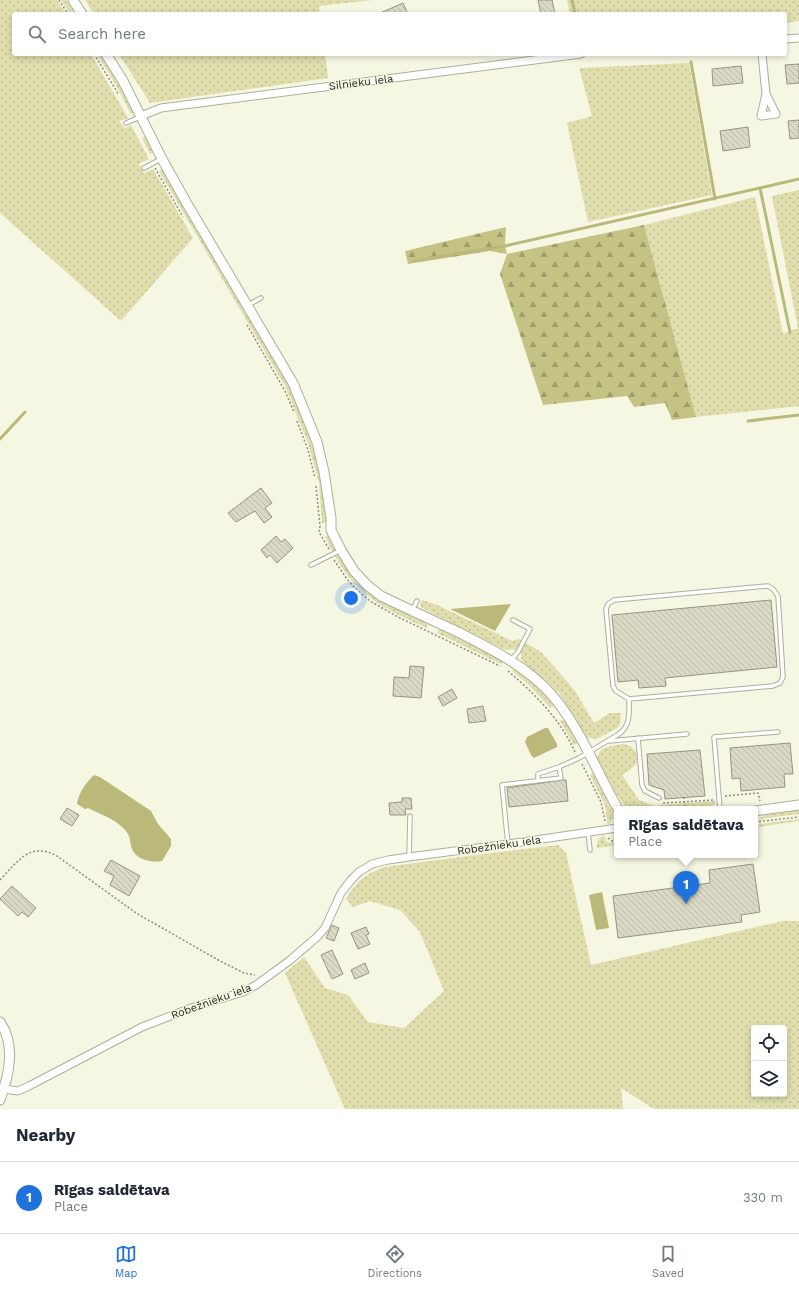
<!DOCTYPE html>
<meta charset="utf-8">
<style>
body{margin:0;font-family:"Work Sans",sans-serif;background:#f6f6f7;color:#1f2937}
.controls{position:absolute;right:12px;bottom:12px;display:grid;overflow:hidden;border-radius:4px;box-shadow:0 2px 6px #0003}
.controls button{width:36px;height:36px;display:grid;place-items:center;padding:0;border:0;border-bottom:1px solid #e0e1e3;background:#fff;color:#1f2937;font:20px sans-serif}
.you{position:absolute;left:351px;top:598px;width:14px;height:14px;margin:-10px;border:3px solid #fff;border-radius:50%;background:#1a73e8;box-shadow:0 0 0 6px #1a73e833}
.badge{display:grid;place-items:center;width:26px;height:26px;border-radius:50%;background:#1f71db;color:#fff;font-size:13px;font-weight:700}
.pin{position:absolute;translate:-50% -33px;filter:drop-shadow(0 1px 2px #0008)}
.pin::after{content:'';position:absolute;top:21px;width:14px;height:12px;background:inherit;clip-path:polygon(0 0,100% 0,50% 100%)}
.popup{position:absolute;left:614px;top:806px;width:144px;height:52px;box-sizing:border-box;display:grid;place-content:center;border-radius:4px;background:#fff;filter:drop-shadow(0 1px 3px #0005);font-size:13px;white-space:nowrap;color:#747a83}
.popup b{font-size:15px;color:#1f2937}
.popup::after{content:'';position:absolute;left:50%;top:100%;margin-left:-8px;border:8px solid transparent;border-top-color:#fff}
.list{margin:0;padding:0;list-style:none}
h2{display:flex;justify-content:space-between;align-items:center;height:52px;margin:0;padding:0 16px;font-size:17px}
h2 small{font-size:13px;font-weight:400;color:#747a83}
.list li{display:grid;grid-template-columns:26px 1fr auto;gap:12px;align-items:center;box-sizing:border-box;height:72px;padding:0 16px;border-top:1px solid #e0e1e3}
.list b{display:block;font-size:15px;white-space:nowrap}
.list p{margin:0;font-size:13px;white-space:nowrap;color:#747a83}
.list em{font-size:13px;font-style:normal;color:#747a83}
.icon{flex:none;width:22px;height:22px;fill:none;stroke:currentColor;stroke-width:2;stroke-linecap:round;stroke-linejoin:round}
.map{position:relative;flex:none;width:799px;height:1109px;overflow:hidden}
.search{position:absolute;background:#fff;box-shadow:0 2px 6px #0003;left:12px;right:12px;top:12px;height:44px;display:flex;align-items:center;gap:10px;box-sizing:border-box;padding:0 14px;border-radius:4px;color:#747a83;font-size:15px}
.sheet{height:124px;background:#fff}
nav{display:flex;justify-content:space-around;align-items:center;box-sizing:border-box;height:56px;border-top:1px solid #e0e1e3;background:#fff;font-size:11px;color:#747a83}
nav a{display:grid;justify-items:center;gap:2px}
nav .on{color:#1f71db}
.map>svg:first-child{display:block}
.grass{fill:url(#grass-dots);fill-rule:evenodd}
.forest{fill:url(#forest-firs)}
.water{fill:#bab979}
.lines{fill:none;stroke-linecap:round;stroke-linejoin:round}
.stream{stroke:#bab979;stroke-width:3}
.building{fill:url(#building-back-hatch);stroke:#959582}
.service-casing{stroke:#aeae9b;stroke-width:5.5}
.minor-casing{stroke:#aeae9b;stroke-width:9}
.tertiary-casing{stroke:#aeae9b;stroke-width:11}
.path{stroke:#8d8d80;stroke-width:1.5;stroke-dasharray:2 2;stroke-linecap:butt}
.service{stroke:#fff;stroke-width:3.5}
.minor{stroke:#fff;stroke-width:7}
.tertiary{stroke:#fff;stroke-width:9}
.labels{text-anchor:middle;stroke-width:3;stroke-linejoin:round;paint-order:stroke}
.street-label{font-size:11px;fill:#282821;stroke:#f6f7e2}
</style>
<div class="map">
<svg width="799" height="1109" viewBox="0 0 799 1109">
<defs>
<pattern id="grass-dots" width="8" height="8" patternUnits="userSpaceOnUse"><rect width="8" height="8" fill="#dfdeac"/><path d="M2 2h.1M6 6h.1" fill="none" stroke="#bfbe94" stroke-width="1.8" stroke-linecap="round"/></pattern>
<pattern id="forest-firs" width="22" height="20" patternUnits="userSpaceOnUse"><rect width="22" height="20" fill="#c4c383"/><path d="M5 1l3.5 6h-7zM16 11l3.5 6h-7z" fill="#9f9e6b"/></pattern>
<pattern id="building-back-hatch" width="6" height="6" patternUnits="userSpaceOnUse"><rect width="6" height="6" fill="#d9d9c5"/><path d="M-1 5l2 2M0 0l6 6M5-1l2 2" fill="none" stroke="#babaa9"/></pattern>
</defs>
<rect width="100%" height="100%" fill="#f6f7e2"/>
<!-- grass -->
<path class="grass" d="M0 0H57L66 14H14V54H91L128 118 119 121 125 128 131 125 149 159 139 164 144 173 153 169 193 238 121 321 0 213Z
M61 0H66L75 14H70Z
M85 0H373L319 6 320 14H94Z
M567 0H799V21L785 23V14H570Z
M97 54H102L134 112 131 114 117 87Z
M119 54H325L328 78 150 103Z
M689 63 712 195 588 222 567 123 592 116 579 68Z
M146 136 154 152 150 154 142 138Z
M163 169 190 217 290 387 304 422 315 453 322 487 327 522 322 523 319 483 308 443 285 386 159 171Z
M799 190V406L696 417 644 225 755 197 783 334 798 328 772 196Z
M329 535 336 550 332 551 325 536Z
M338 555C360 594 390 606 428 624L426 628C385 608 358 598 335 556Z
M422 600 437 605 512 641 519 639 541 652 557 670 575 691 594 723 610 713H621L620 724 617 728 597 739 588 738 585 736 578 722 559 693 522 661 521 658V653L518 652 513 649 509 650 503 649 422 608 420 605Z
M439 629 503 661 501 664 437 633Z
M514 669 536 687 554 706 550 708 529 685 512 671Z
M564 720 578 743 574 745 560 721Z
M622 744C632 744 642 754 635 765 632 769 626 772 622 775L639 800 657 807 658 805 715 801V805L685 809H627L616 794 597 761C598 745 610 747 622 744Z
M593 773 613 813 614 818 609 824H607L605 805 590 775Z
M799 810V814L759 819 767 814Z
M799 819V821L759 827V824Z
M604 835 606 841 609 843 617 842V845L597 848C596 842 599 838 604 835Z
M558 845 566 853 591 965 783 921H799V1109H654L621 1088 623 1109H345L285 973 304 957 325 988 348 995 368 1022 404 1028 444 991 420 932 400 910 370 901 353 907 346 899C357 881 364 875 384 867L507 851ZM754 1028H784V1094H754Z"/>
<!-- forest -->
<path class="forest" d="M644 225 696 417 672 420 665 403 634 407 627 396 543 405 500 274 507 254 490 251 408 264 405 251 506 227 505 246 507 254Z"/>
<!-- water -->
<path class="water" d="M511 604 495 631 450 609Z
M545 728H548L557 744V747L534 758 531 755 525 742 527 737Z
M94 775 100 777 151 811 158 824 171 839V846L162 861C153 863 136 860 132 849 129 841 132 837 124 829 115 819 100 814 88 808L85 809 77 804C78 794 87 781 94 775Z
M602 892 609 928 596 930 589 895Z"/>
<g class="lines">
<!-- stream -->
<path class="stream" d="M572 0 575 14
M691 62 715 199
M760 188 790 332
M413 261 505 246 799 179
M748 421 799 415
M0 439 25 412"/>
</g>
<!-- building -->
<path class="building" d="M538 0H552L555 14H541Z
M403 3 408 14H378Z
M799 64V83L787 84 785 65Z
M741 66 743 83 713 86 712 69Z
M799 120V138L790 139 788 121Z
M748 127 750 147 723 151 720 131Z
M261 488 272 503 265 508 272 517 264 523 255 511 236 522 228 513Z
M276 536 281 542 285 539 293 548 277 563 270 555 267 558 261 550Z
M771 600 777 667 665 678 666 686 639 688 638 680 618 682 612 615Z
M410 666 424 667 421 698 393 696 394 677 409 678Z
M452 689 457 698 443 706 438 697Z
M483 706 486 721 469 723 467 709Z
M790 743 793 774H784L785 787 741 791 740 778 732 779 730 748Z
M700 750 705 796 665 799 664 790 649 785 647 754Z
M563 780H566L568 801 509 807 507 788Z
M402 798H411L412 809H405L406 815H390L389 803 402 802Z
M67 808 79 815 72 826 60 819Z
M111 860 140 876 129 896 110 885 114 876 104 871Z
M753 864 760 912 741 915 742 922 618 938 613 896 710 883 709 870Z
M12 886 36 908 28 917 22 912 18 916 0 899Z
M332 925 339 928 334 941 326 938Z
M366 927 369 934 366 935 370 944 358 949 351 933Z
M332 950 343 974 332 979 321 955Z
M365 963 369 973 355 979 351 970Z"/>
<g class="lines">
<defs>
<path id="service" d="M126 123 140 117
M144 168 161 159
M248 305 261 298
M311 565 341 550
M412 610 417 601
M511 660 518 652 530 629 513 620
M638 738 642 785 645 791 659 798
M609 741 687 734
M538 780V774L559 767 579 758 619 734C631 725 629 713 629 699L616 691 613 686 606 609 608 604 614 600 768 586 773 589 778 596 783 677 780 683 773 686 629 699
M720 809 714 737 778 732
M588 832 590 850
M508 844 502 785 561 778 559 767
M409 857 410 816"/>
<path id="minor" d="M785 39 799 38
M762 54 766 94 761 116 776 114 766 94
M141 116 161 108 581 54
M4 1089 18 1091 29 1086 142 1027 191 1008 243 992 256 985 289 961 317 937 325 928 341 893 351 880 359 872 372 864 388 860 409 857 508 844 617 828"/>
<path id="tertiary" d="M73 0 82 14
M106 54 123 81 162 159 186 202 293 383 317 442 324 472 331 518V530L341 550 354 571 367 585 381 596C406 608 432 620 458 632 491 649 526 666 551 694 580 727 596 771 618 809
M755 811 799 805
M0 1022C16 1045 9 1075 0 1100"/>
</defs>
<!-- service casing -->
<use href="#service" class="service-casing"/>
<!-- minor casing -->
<use href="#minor" class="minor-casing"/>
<!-- tertiary casing -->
<use href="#tertiary" class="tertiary-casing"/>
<!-- path -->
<path class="path" d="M59 0 68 14
M94 54 119 95
M155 168 183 217
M247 325 285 391 294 412
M297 421 308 450 315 478
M316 486 320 526 319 532 329 549
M334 560 347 579 354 587 370 601 398 617 500 666
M508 671C535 694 560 719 575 752
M582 764 601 802 605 821
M725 796 758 793 760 801
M684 797 685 809
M663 803 714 800
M755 822 799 817
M608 838 612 841 617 840
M0 880C17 862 30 841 57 856L136 913 220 961 244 973 255 975"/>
<!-- service -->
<use href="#service" class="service"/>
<!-- minor -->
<use href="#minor" class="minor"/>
<!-- tertiary -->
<use href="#tertiary" class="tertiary"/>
</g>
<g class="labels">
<!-- street labels -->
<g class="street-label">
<text transform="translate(361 82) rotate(-7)" y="4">Silnieku iela</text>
<text transform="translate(499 845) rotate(-8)" y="4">Robežnieku iela</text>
<text transform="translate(211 1001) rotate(-20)" y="4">Robežnieku iela</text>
</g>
</g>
</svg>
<div class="controls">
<button><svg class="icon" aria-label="locate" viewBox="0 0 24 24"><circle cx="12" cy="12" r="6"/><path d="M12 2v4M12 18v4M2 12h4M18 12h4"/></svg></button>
<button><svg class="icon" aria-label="layers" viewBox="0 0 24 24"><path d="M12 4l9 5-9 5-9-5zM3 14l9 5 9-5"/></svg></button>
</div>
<div class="you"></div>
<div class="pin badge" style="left:686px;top:904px">1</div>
<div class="popup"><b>Rīgas saldētava</b>Place</div>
<div class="search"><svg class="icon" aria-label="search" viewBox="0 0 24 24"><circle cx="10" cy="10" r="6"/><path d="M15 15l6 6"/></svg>Search here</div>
</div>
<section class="sheet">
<h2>Nearby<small></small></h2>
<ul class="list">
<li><span class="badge">1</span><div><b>Rīgas saldētava</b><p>Place</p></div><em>330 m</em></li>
</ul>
</section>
<nav>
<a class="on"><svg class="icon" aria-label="map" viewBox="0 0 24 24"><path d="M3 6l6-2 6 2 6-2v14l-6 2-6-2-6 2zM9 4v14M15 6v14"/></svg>Map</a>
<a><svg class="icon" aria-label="directions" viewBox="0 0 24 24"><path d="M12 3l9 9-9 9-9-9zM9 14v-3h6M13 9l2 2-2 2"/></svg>Directions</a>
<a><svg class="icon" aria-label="saved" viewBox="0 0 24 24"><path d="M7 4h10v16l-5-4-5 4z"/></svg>Saved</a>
</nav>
